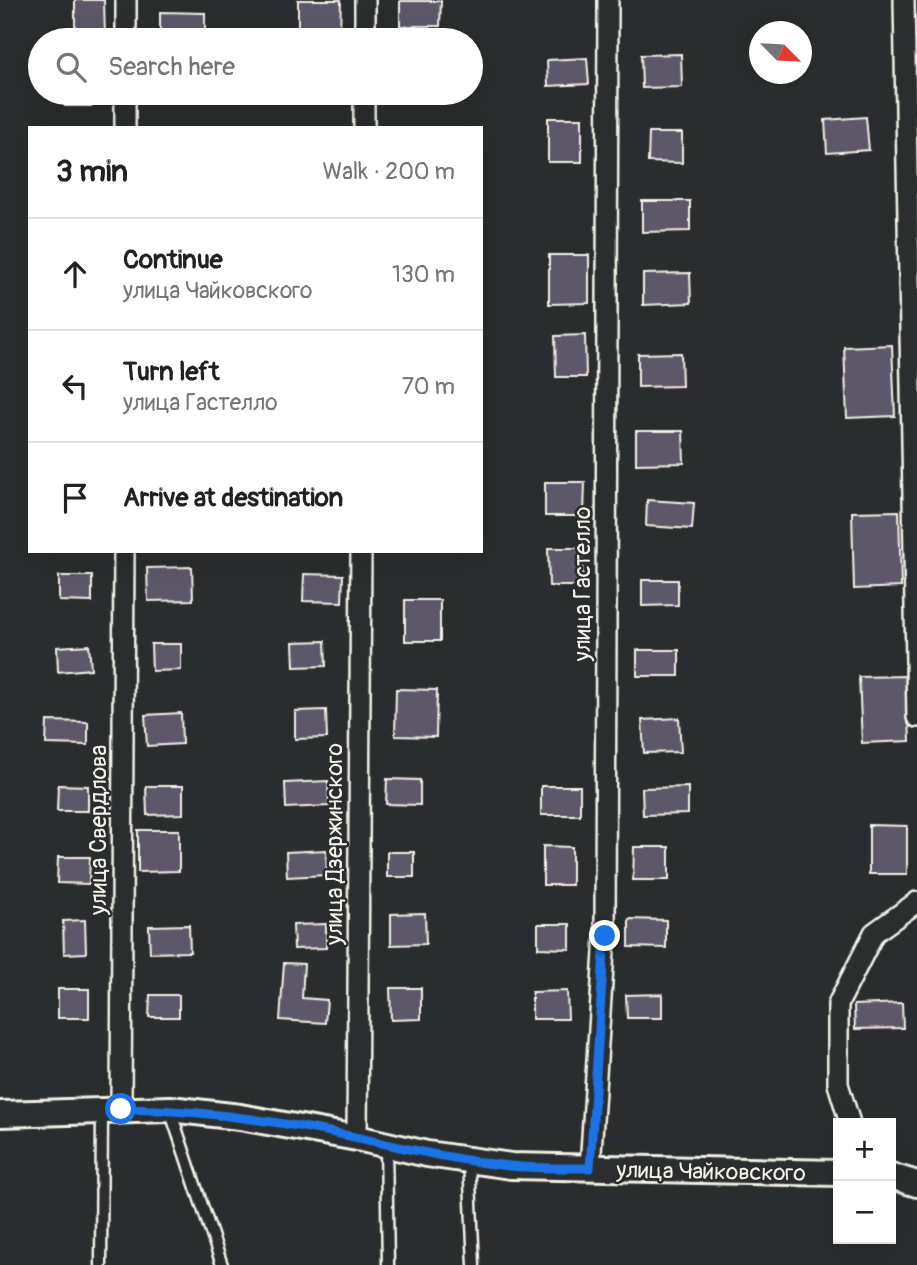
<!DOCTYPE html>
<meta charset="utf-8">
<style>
body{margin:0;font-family:Pangolin,sans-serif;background:#f2f2f2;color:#202124}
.controls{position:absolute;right:21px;bottom:21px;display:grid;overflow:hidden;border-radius:0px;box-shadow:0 7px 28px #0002}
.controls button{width:63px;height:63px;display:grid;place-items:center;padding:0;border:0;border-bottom:2px solid #e0e0e0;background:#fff;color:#202124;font:35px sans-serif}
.compass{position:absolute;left:749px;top:21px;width:63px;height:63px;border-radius:50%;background:#fff;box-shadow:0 7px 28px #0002;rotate:114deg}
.stop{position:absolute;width:21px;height:21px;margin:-16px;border:5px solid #1a73e8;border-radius:50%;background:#fff}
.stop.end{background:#1a73e8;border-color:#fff;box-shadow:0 2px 7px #0008}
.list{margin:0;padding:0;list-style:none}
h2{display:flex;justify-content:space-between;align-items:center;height:91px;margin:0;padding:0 28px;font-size:30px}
h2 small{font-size:23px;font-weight:400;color:#757577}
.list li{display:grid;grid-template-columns:46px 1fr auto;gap:21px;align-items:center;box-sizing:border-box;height:112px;padding:0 28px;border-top:2px solid #e0e0e0}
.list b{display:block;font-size:26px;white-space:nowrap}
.list p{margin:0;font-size:23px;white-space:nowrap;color:#757577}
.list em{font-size:23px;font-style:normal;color:#757577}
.icon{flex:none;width:38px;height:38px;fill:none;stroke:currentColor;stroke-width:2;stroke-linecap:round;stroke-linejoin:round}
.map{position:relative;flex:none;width:917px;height:1265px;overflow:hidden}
.search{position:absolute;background:#fff;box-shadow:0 7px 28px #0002;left:28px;top:28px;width:455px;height:77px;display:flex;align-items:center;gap:18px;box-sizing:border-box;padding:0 24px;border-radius:38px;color:#757577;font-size:26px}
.panel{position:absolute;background:#fff;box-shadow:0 7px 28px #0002;left:28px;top:126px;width:455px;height:427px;border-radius:0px}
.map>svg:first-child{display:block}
.building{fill:#5d5869;stroke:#f4f1e8;stroke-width:2}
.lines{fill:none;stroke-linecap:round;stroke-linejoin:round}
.service-casing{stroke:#f4f1e8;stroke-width:15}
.minor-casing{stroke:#f4f1e8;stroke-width:24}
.tertiary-casing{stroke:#f4f1e8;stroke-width:30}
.service{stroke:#2a2d2e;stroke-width:10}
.minor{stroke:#2a2d2e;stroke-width:19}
.tertiary{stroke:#2a2d2e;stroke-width:24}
.route{stroke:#1a73e8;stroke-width:9}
.labels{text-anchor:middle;stroke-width:5;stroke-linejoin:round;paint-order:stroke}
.street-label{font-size:23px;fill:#f4f1e8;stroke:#2a2d2e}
</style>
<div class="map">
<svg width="917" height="1265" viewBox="0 0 917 1265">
<rect width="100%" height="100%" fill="#2a2d2e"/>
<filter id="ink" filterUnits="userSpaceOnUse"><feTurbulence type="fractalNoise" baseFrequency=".0143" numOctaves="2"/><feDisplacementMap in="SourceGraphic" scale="14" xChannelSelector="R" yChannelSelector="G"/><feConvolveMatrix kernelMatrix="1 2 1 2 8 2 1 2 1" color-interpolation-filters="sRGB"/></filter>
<g filter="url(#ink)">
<!-- building -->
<path class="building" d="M75 0H104L105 36 75 37Z
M298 0H341L340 32 298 31Z
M400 1H441L440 26H400Z
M160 12 205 13V37H160Z
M681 54 682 87 642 88 641 55Z
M587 58 589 84 548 86 547 60Z
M64 93H90L91 106H65Z
M400 93H444V99L400 98Z
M866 117 869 150 827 153 825 120Z
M548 118H582V162H548Z
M649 133H682V163L648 162Z
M642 201H690V231L642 232Z
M549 255H589V303L549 304Z
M690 273 691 303 643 305V274Z
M585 335 586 377H556L555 336Z
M892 345 895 416 847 418 844 347Z
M681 353 682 386 638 387V354Z
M636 431H683L684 463 636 464Z
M545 482H585L584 516H545Z
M647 500 694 503 692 529 646 526Z
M899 511 901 587 854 589 852 512Z
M548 548H582L583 586H549Z
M192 567 193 600 148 601 147 568Z
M304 574 343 575 342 602 303 601Z
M59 576H92V602L59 601Z
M642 580H678V605L642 606Z
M405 600H440V641H405Z
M325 641 326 666 294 667 293 642Z
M151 644H181V670L152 671Z
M89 645 91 669 58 672 57 647Z
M637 650H679V676H637Z
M907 676 910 741 862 743 859 677Z
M396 689 437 690 436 737 395 736Z
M326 710 327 738 295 739V711Z
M181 713 182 744 147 746 145 715Z
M679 718 681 752 644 753 642 720Z
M47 721 88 722V745L46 744Z
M387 779 420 780V805L386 804Z
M328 781 329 806 286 808 285 783Z
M58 785 88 786V811H57Z
M146 786H183V814L147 815Z
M541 786H580V815H541Z
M688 787V814L643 815 642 788Z
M869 825 907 826V874H869Z
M138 830H179V871L138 872Z
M543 846 572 847V885H543Z
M634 847H669V880H633Z
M326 850 327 875 287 877 286 852Z
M387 852H414V877H387Z
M58 857H90L89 884 57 883Z
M425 913 426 944 391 945V914Z
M629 919 666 920V948L629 947Z
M85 920 86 953 64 954 63 921Z
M326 924V948L294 949 293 925Z
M538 924H570V949L538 948Z
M189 925 190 952 150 953 149 926Z
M284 963 304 964 302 998 327 1000 325 1023 280 1020Z
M390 988H421V1019L391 1020Z
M58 989H89V1018H58Z
M567 991 568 1019H532V992Z
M662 994V1018H627L626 995Z
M150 995H179V1017H149Z
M902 1003 903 1028 855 1029 854 1005Z"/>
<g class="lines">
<defs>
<path id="service" d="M170 1110 222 1265
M386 1145 388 1265
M469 1161 474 1265
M101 1265 102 1112"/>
<path id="minor" d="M904 0 917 717
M126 40V0
M365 40V0
M125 128V93
M364 128V93
M121 1109 124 551
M850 1123 838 1084V1004L874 933 917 902
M357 1138 361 551
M590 1168 605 936 608 0"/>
<path id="tertiary" d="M0 1114 170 1109 240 1117 357 1138 427 1154 511 1166 838 1173
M891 1176 917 1184"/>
</defs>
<!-- service casing -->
<use href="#service" class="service-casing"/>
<!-- minor casing -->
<use href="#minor" class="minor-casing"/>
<!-- tertiary casing -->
<use href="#tertiary" class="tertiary-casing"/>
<!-- service -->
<use href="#service" class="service"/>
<!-- minor -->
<use href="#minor" class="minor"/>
<!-- tertiary -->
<use href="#tertiary" class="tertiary"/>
</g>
</g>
<g class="lines" filter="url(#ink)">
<!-- route -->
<path class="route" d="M121 1109C201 1110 281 1121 359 1138 409 1149 459 1161 510 1166 537 1169 564 1168 590 1168L605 936"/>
</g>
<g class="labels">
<!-- street labels -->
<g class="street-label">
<text transform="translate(582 584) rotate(-90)" y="8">улица Гастелло</text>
<text transform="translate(98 830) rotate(-90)" y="8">улица Свердлова</text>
<text transform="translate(334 844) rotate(-90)" y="8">улица Дзержинского</text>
<text transform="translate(711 1171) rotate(1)" y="8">улица Чайковского</text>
</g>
</g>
</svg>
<div class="controls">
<button>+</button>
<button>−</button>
</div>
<svg class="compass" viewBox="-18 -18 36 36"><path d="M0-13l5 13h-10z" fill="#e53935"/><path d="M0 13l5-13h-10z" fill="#757577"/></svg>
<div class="stop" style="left:121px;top:1109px"></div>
<div class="stop end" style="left:605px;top:936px"></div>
<div class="search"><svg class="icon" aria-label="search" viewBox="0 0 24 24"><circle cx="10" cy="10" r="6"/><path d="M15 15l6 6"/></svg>Search here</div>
<section class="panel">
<h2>3 min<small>Walk · 200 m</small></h2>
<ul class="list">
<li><svg class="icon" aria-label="ahead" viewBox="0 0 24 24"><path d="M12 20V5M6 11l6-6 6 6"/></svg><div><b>Continue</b><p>улица Чайковского</p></div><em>130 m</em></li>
<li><svg class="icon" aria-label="left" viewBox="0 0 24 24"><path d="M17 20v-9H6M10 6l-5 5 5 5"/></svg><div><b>Turn left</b><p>улица Гастелло</p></div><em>70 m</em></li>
<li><svg class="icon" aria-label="arrive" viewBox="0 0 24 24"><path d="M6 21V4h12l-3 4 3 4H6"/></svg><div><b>Arrive at destination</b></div></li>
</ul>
</section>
</div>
